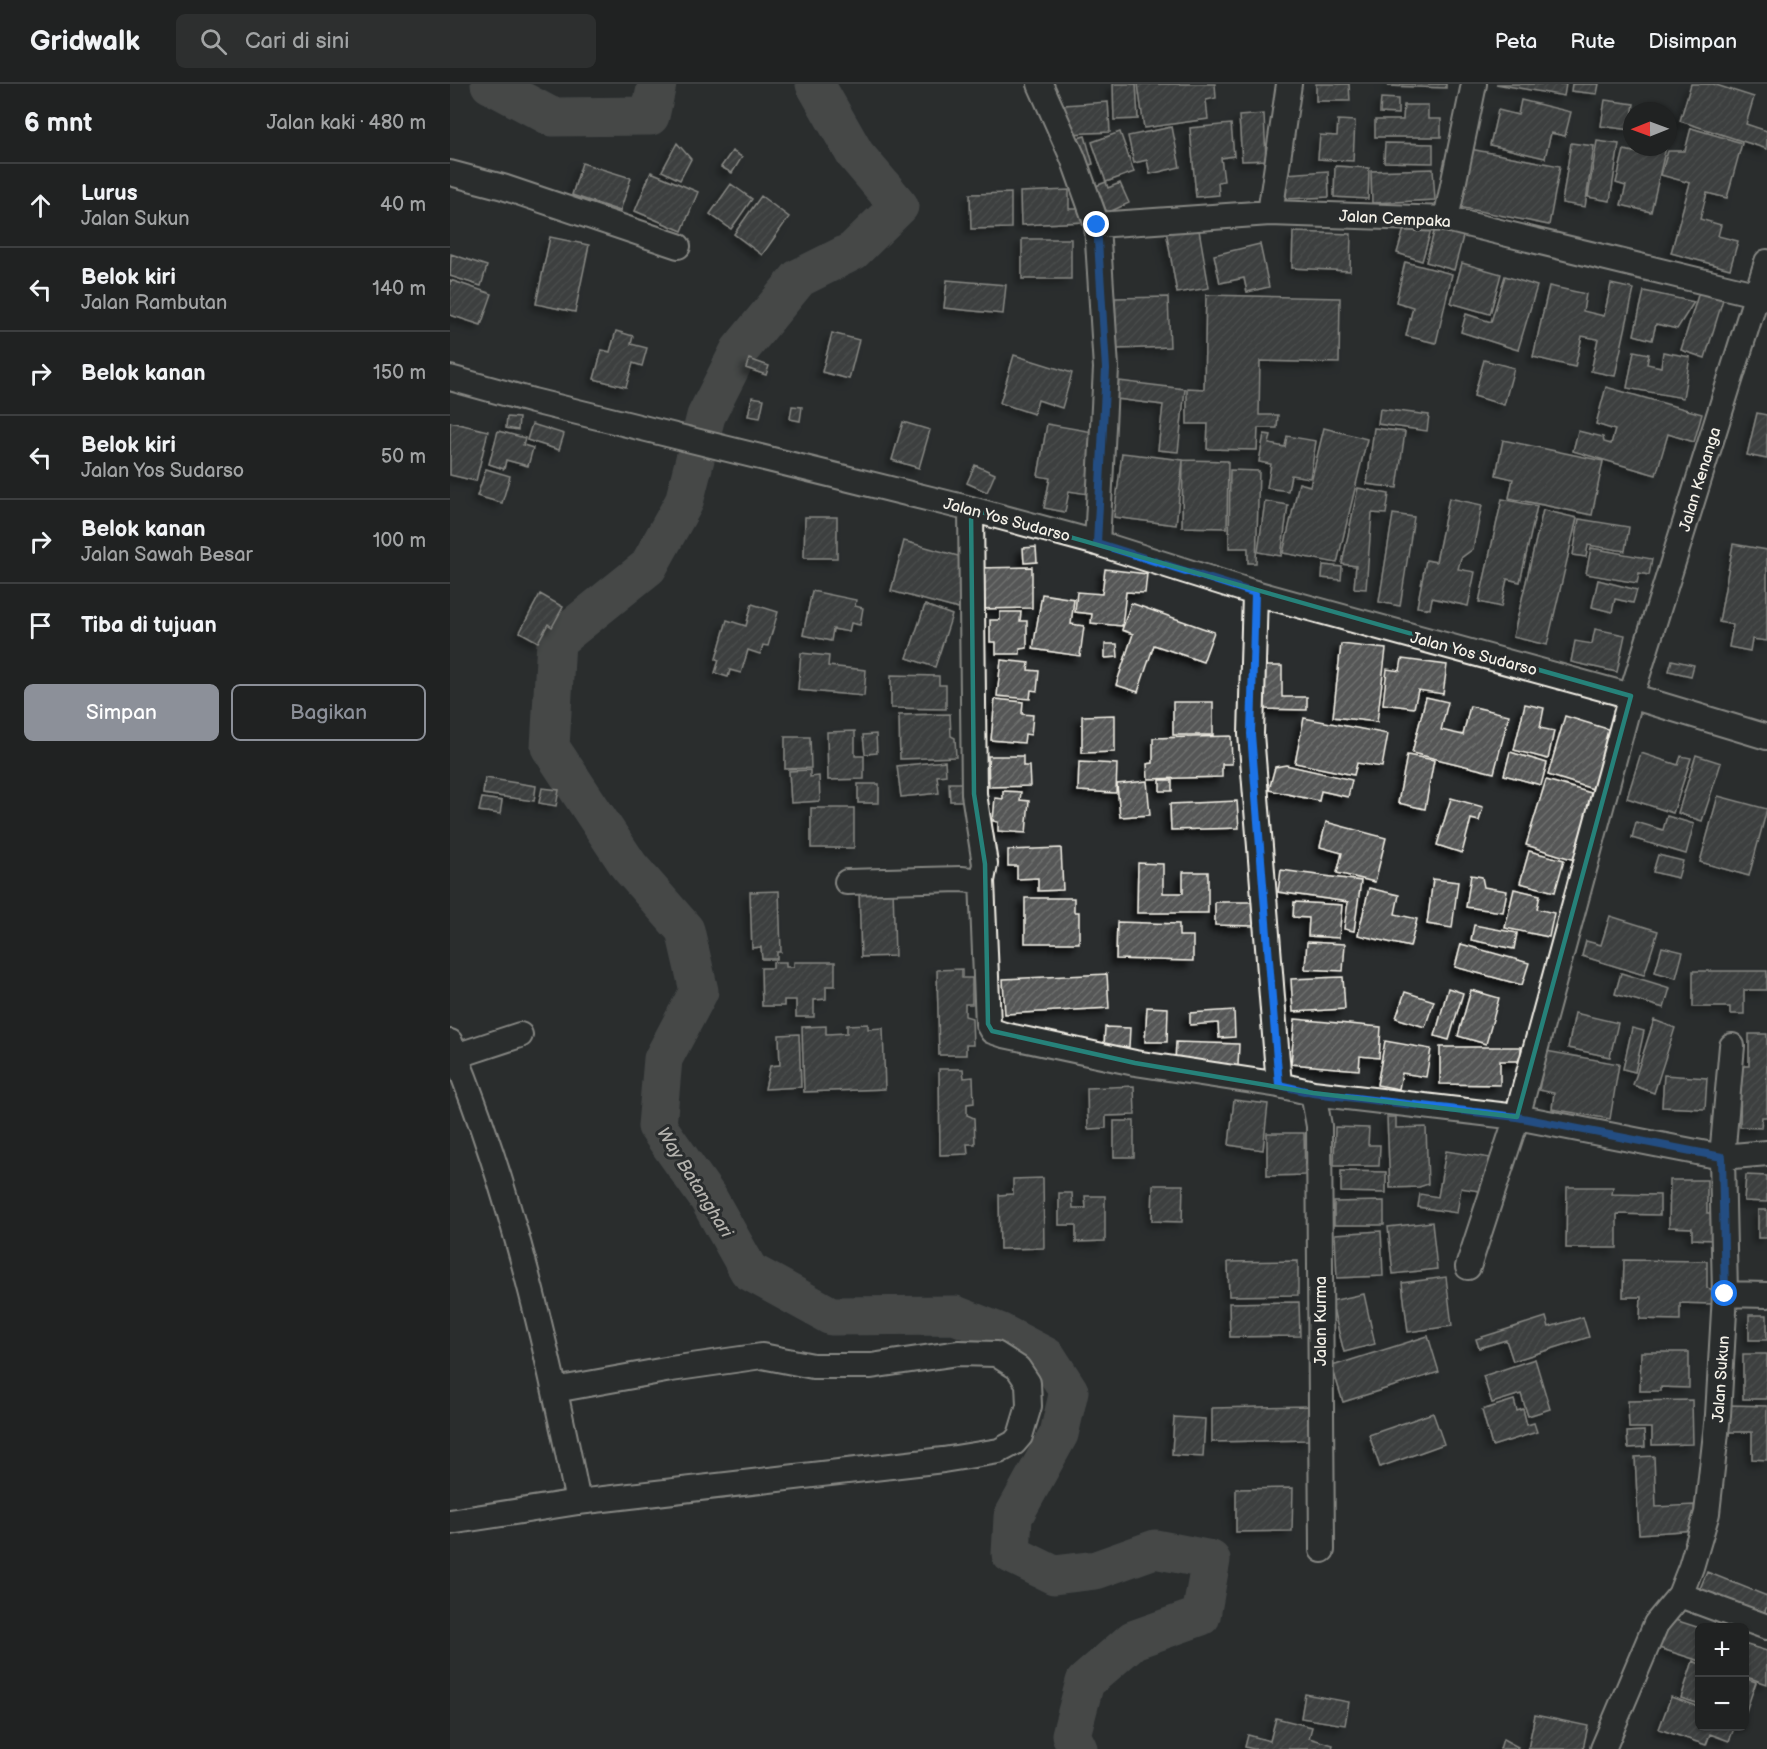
<!DOCTYPE html>
<html lang="id">
<meta charset="utf-8">
<style>
body{margin:0;font-family:"Balsamiq Sans",sans-serif;background:#2d2f2f;color:#f1f3f6}
.controls{position:absolute;right:18px;bottom:18px;display:grid;overflow:hidden;border-radius:9px;box-shadow:0 2px 4px #0004}
.controls button{width:54px;height:54px;display:grid;place-items:center;padding:0;border:0;border-bottom:2px solid #3d3f40;background:#202222;color:#f1f3f6;font:30px sans-serif}
.compass{position:absolute;left:1173px;top:18px;width:54px;height:54px;border-radius:50%;background:#202222;box-shadow:0 2px 4px #0004;rotate:269deg}
.stop{position:absolute;width:18px;height:18px;margin:-14px;border:4px solid #1a73e8;border-radius:50%;background:#fff}
.stop.end{background:#1a73e8;border-color:#fff;box-shadow:0 2px 6px #0008}
.list{margin:0;padding:0;list-style:none}
h2{display:flex;justify-content:space-between;align-items:center;height:78px;margin:0;padding:0 24px;font-size:26px}
h2 small{font-size:20px;font-weight:400;color:#a2a4a5}
.list li{display:grid;grid-template-columns:39px 1fr auto;gap:18px;align-items:center;box-sizing:border-box;height:84px;padding:0 24px;border-top:2px solid #3d3f40}
.list b{display:block;font-size:22px;white-space:nowrap}
.list p{margin:0;font-size:20px;white-space:nowrap;color:#a2a4a5}
.list em{font-size:20px;font-style:normal;color:#a2a4a5}
.actions{display:flex;gap:12px;padding:18px 24px}
.actions a{flex:1;padding:14px 0;border:2px solid #8c9099;border-radius:9px;text-align:center;font-size:21px;color:#8c9099}
.actions .main{background:#8c9099;color:#fff}
.icon{flex:none;width:33px;height:33px;fill:none;stroke:currentColor;stroke-width:2;stroke-linecap:round;stroke-linejoin:round}
.map{position:relative;flex:none;width:1317px;height:1665px;overflow:hidden}
header{display:flex;align-items:center;gap:36px;box-sizing:border-box;height:84px;padding:0 30px;background:#202222;border-bottom:2px solid #3d3f40}
header strong{font-size:28px}
nav{display:flex;gap:33px;margin-inline-start:auto;font-size:21px}
.search{width:420px;height:54px;background:#2d2f2f;display:flex;align-items:center;gap:15px;box-sizing:border-box;padding:0 21px;border-radius:9px;color:#a2a4a5;font-size:22px}
main{display:flex}
aside{flex:1;background:#202222}
.map>svg:first-child{display:block}
.lines{fill:none;stroke-linecap:round;stroke-linejoin:round}
.river{stroke:#676866;stroke-width:39}
.building{fill:url(#building-hatch);stroke:#f4f1e8;stroke-width:1.5;filter:url(#shadow)}
.minor-casing{stroke:#f4f1e8;stroke-width:28}
.minor{stroke:#2a2d2e;stroke-width:24}
.route{stroke:#1a73e8;stroke-width:8}
.marked{fill:none;stroke:#26827a;stroke-width:4.5;stroke-linejoin:round}
.labels{text-anchor:middle;stroke-width:6;stroke-linejoin:round;paint-order:stroke}
.street-label{font-size:16px;fill:#f4f1e8;stroke:#2a2d2e}
.water-label{font-size:18px;font-style:italic;fill:#b5b3ae;stroke:#2a2d2e}
</style>
<header>
<strong>Gridwalk</strong>
<div class="search"><svg class="icon" aria-label="search" viewBox="0 0 24 24"><circle cx="10" cy="10" r="6"/><path d="M15 15l6 6"/></svg>Cari di sini</div>
<nav><a>Peta</a><a>Rute</a><a>Disimpan</a></nav>
</header>
<main>
<aside>
<h2>6 mnt<small>Jalan kaki · 480 m</small></h2>
<ul class="list">
<li><svg class="icon" aria-label="ahead" viewBox="0 0 24 24"><path d="M12 20V5M6 11l6-6 6 6"/></svg><div><b>Lurus</b><p>Jalan Sukun</p></div><em>40 m</em></li>
<li><svg class="icon" aria-label="left" viewBox="0 0 24 24"><path d="M17 20v-9H6M10 6l-5 5 5 5"/></svg><div><b>Belok kiri</b><p>Jalan Rambutan</p></div><em>140 m</em></li>
<li><svg class="icon" aria-label="right" viewBox="0 0 24 24"><path d="M7 20v-9h11M14 6l5 5-5 5"/></svg><div><b>Belok kanan</b></div><em>150 m</em></li>
<li><svg class="icon" aria-label="left" viewBox="0 0 24 24"><path d="M17 20v-9H6M10 6l-5 5 5 5"/></svg><div><b>Belok kiri</b><p>Jalan Yos Sudarso</p></div><em>50 m</em></li>
<li><svg class="icon" aria-label="right" viewBox="0 0 24 24"><path d="M7 20v-9h11M14 6l5 5-5 5"/></svg><div><b>Belok kanan</b><p>Jalan Sawah Besar</p></div><em>100 m</em></li>
<li><svg class="icon" aria-label="arrive" viewBox="0 0 24 24"><path d="M6 21V4h12l-3 4 3 4H6"/></svg><div><b>Tiba di tujuan</b></div></li>
</ul>
<div class="actions"><a class="main">Simpan</a><a>Bagikan</a></div>
</aside>
<div class="map">
<svg width="1317" height="1665" viewBox="0 0 1317 1665">
<defs>
<pattern id="building-hatch" width="6" height="6" patternUnits="userSpaceOnUse" patternTransform="scale(1.5)"><rect width="6" height="6" fill="#555756"/><path d="M-1 1l2-2M0 6l6-6M5 7l2-2" fill="none" stroke="#6e706e"/></pattern>
<filter id="shadow"><feDropShadow dx="-5.5" dy="5.5" stdDeviation="3" flood-color="#0009"/></filter>
</defs>
<rect width="100%" height="100%" fill="#2a2d2e"/>
<filter id="ink" filterUnits="userSpaceOnUse"><feTurbulence type="fractalNoise" baseFrequency=".0167" numOctaves="2"/><feDisplacementMap in="SourceGraphic" scale="12" xChannelSelector="R" yChannelSelector="G"/><feConvolveMatrix kernelMatrix="1 2 1 2 8 2 1 2 1" color-interpolation-filters="sRGB"/></filter>
<g filter="url(#ink)">
<g class="lines">
<!-- river -->
<path class="river" d="M40 0 102 33 200 32 207 0
M365 0 405 70 449 122 403 167 349 194 289 267 256 332 234 418 198 483 106 557 100 663 179 782 235 846 249 907 213 975 207 1042 258 1114 299 1187 381 1232 505 1231 551 1249 597 1273 619 1307 609 1350 563 1433 561 1470 604 1491 646 1486 705 1465 761 1476 751 1532 683 1556 635 1598 621 1651 628 1665"/>
</g>
<!-- building -->
<path class="building" d="M663 0H686L688 35 664 36Z
M688 0H765L766 14 756 16 758 35 694 44Z
M866 0H899L900 17H866Z
M938 0H996V4L938 2Z
M1046 0H1116L1114 12Z
M1122 0H1149L1147 10 1121 7Z
M1241 0H1263L1304 13 1296 40 1317 47V65L1230 37Z
M931 14 948 15V30L930 29Z
M1071 16 1121 28 1115 52 1101 49 1095 74 1040 61 1048 26 1068 31Z
M1155 16 1184 20 1180 46 1151 42Z
M658 18 660 48 616 50 614 21Z
M954 21H978V35H991V53H925V36H953Z
M814 30 816 76 792 77 789 32Z
M888 36 905 37 903 77 868 75 870 51 887 52Z
M781 40 784 72 771 74 774 97 768 98 769 111 746 113 740 44Z
M722 43 730 83 700 90 697 76 684 79 678 52Z
M1241 44 1292 59 1277 114 1257 109 1250 135 1271 141 1268 152 1288 157 1280 185 1221 169 1240 99 1211 91 1218 67H1235Z
M670 48 684 88 656 98 642 58Z
M635 52 643 80 636 82 628 54Z
M1147 57 1169 60 1160 117 1138 113Z
M227 59 241 75 230 96 212 87Z
M935 59 983 60V79L934 78Z
M1121 59 1144 62 1135 123 1112 119Z
M1195 63H1216L1201 128 1171 121 1176 102 1166 99 1174 66 1193 70Z
M1020 65 1110 82 1099 141 1009 123Z
M282 67 292 73 282 89 271 83Z
M132 79 181 94 170 127 122 111Z
M885 82 919 84 918 115 884 113Z
M983 85 985 116 922 119 921 87Z
M878 87 879 113 836 115 835 90Z
M201 88 248 108 232 147 185 127Z
M656 98 658 104 670 99 679 119 657 129 646 102Z
M281 100 302 115 281 145 260 130Z
M619 106V125H633L634 138 571 141 570 108Z
M561 109V144L521 145 520 110Z
M311 112 339 133 312 171 284 150Z
M987 137 1015 145 1004 186 976 178Z
M956 138 981 146 972 177 947 169Z
M748 140 759 204 727 209 716 146Z
M843 148 901 150 900 187 842 184Z
M100 153 139 161 125 228 86 220Z
M572 155H621V195H572Z
M810 160 819 203 797 208 794 194 770 199 764 171Z
M1 170 37 182 31 202 0 192Z
M955 178 1002 190 986 259 956 252 963 223 946 218Z
M1012 179 1051 190 1040 230 1001 219Z
M1055 192 1087 202 1068 266 1011 248 1016 230 1041 238Z
M0 196 42 210 31 241 0 231Z
M497 196 556 201 553 230 494 224Z
M1161 200 1184 205 1165 292 1141 287 1148 255 1132 252 1125 283 1083 273 1099 202 1136 210 1133 227 1154 232Z
M1250 205 1274 212 1255 274 1231 266Z
M1194 207 1244 218 1227 245 1206 240 1202 256 1184 251Z
M756 211 890 214 889 279 810 277 809 331H828L827 344H808L807 366 757 365 758 340H737V304L754 305Z
M718 213 720 263 667 265 665 214Z
M166 247 183 252 181 260 197 264 192 282 183 279 176 303 144 295 152 266 160 268Z
M382 249 409 256 399 295 372 288Z
M1184 267 1199 270 1197 280 1211 283 1213 268 1240 273 1233 314 1177 304Z
M564 271 622 289 612 324 588 316 584 330 550 319Z
M299 275 319 282 316 291 296 284Z
M1034 276 1064 284 1054 321 1024 312Z
M669 297 735 305 728 368 708 366 713 321 667 315Z
M1156 303 1252 330 1244 358 1218 350 1206 391 1123 367 1128 347 1153 353 1154 358 1161 360 1165 346 1146 340Z
M302 313 314 315 310 334 298 332Z
M342 322 352 323 350 337 340 335Z
M930 325 979 331 977 347 928 340Z
M1307 329 1317 331V375L1297 371Z
M57 333 69 334 68 346 56 344Z
M0 338 38 347 26 397 0 391Z
M453 338 480 346 469 384 442 376Z
M82 340 114 350 109 366 77 356Z
M597 340 649 349 638 410 619 407 615 428 594 424 600 394 588 392Z
M874 344 917 355 887 479 833 469 849 399 860 402Z
M924 344 955 348 947 404 917 400Z
M48 347 75 354 73 361 83 364 78 382 56 376 54 385 39 380Z
M814 350 821 351 819 360 835 363 837 352 866 357 860 394 841 391 838 407 817 404 821 380 809 378Z
M1053 356 1153 377 1142 431 1059 414 1063 395 1046 391Z
M672 369 733 376 726 441 664 433Z
M733 376 778 377 777 444 732 443Z
M525 381 545 390 537 408 517 399Z
M36 385 60 392 52 419 27 412Z
M780 386 809 387 806 479H798V464H779Z
M908 404 939 410 936 430 922 429 916 505 904 504 906 482 892 480Z
M999 414 1032 421 1023 465 1011 474 1008 485 1025 488 1018 522 982 514 980 525 967 523 976 476 986 478Z
M1052 415 1087 422 1070 498 1057 495 1051 523 1029 518Z
M815 417 838 421 831 472 808 468Z
M1093 426 1127 434 1097 561 1063 553Z
M943 430 964 433 950 522 929 518Z
M355 433H387V474H354Z
M1129 435 1179 443 1175 467 1138 461 1136 473 1123 471Z
M454 457 508 472H515L516 527 441 507Z
M1283 460 1317 466V557L1302 555 1300 567 1279 563 1283 541 1269 538Z
M586 463 587 478 574 479 573 464Z
M1141 464 1202 475 1199 491 1189 489 1187 499 1136 490Z
M873 481 892 483 891 496 872 494Z
M582 483V524L528 525 527 484Z
M655 485 697 490 695 509 676 508 672 542 641 539 642 530 625 528 627 508 652 510Z
M1148 496 1187 506 1183 519 1165 515 1162 528 1142 523Z
M362 507 406 516 405 522 413 524 410 541 401 539 399 548 383 545 381 557 353 551Z
M90 510 113 523 102 543 98 540 88 558 70 548Z
M592 510 624 515 621 540 634 542 630 572 583 565Z
M681 519 764 548 753 578 704 561 688 608 666 601 683 550 672 546Z
M302 520 328 528 318 562 313 561 310 570 298 566 291 589 280 586 278 593 265 589 269 576 266 575 277 536 296 542Z
M475 521 502 531 485 583 457 574Z
M550 528H571L570 537H577V564L570 565V570H546V558H540V536H550Z
M1145 545 1175 551 1167 588 1121 578 1125 557 1142 560Z
M655 560H667L668 573 655 574Z
M891 560 936 565 927 638 883 633Z
M351 569 379 572 378 582 416 586 414 612 348 606Z
M952 575 997 581 993 610 968 606 964 624 933 620 937 585 950 587Z
M551 576 579 579 578 586 589 587 587 607 581 606 580 615 547 612Z
M1222 576 1244 581 1241 592 1219 587Z
M813 582H832V613H857V626L812 625Z
M441 591 489 592V601H496V625L441 624Z
M976 613 998 618 991 646 1013 651 1020 622 1059 631 1044 689 962 669Z
M545 615 573 618 572 630 583 631 581 651 575 650 574 659 541 656Z
M723 618H763V651H723Z
M1075 620 1094 624 1090 644 1104 647 1098 675 1064 666Z
M500 630 501 652 505 654 506 673 450 675 449 631Z
M665 631V668L632 669V632Z
M1115 632 1164 647 1146 706 1098 691Z
M854 634 938 650 932 683 907 679 904 691 845 679Z
M405 647V672H414V695L378 696 377 648Z
M426 650 427 669 415 670 413 651Z
M781 652 782 680H772V693L698 695 697 680 703 679V654Z
M335 653H360L361 684 335 685Z
M1060 668 1097 679 1091 701 1054 691Z
M1191 669 1228 681 1231 672 1241 674 1223 729 1177 714Z
M957 671 984 676 975 725 948 719Z
M1246 671 1271 679 1252 737 1228 729Z
M538 672H573V682H579L580 702 539 703Z
M495 677 496 691 487 692 489 709 451 713 447 682Z
M629 678 667 680 666 709 628 707Z
M836 681 902 696 898 713 871 707 869 717 819 706 825 683Z
M360 686V693L369 692 370 717 341 719 339 687Z
M35 694 86 702 84 717 33 710Z
M710 696H722V707H710Z
M1096 696 1148 711 1128 777 1076 761Z
M697 697 700 731 670 733 667 700Z
M499 699H519L520 717H500Z
M408 700H429V719H408Z
M92 704 109 706 106 722 89 719Z
M553 707 571 708 570 716 579 717 576 749 548 747V738L543 737 545 714 553 715Z
M1268 712 1317 725 1299 792 1250 778Z
M32 714 52 717 50 730 29 727Z
M1001 714 1033 723 1029 737 1021 735 1012 769 987 761Z
M787 717 789 744 721 746 720 720Z
M361 724H404V764H361Z
M1217 732 1244 740 1236 770 1182 754 1186 738 1213 746Z
M876 738 936 754 925 798 887 789 892 769 870 763Z
M611 764 613 806 588 807V794L567 795V782H558V766Z
M1079 767 1114 776 1105 808 1070 799Z
M1208 771 1233 777 1228 794 1203 788Z
M688 779 713 780V809H733V788H758V829H687Z
M831 786 911 797 904 847 894 845 898 818 828 808Z
M1021 791 1032 793 1034 803 1057 807 1053 828 1016 823Z
M983 795 1008 798 1002 844 977 840Z
M443 804 445 872 411 873 409 805Z
M919 804 949 811 945 830 967 835 960 863 908 851Z
M1064 805 1090 811 1087 825 1104 829 1099 853 1055 844Z
M329 807 331 868H327V875H312L311 863 302 864 300 808Z
M575 814H624V828H629V859H575Z
M765 818H805L804 842 765 841Z
M844 818 892 821 889 854 858 852 859 834 843 833Z
M1160 832 1208 847 1194 891 1132 872 1136 857 1151 861Z
M667 838 729 840V852H743V877L666 875Z
M1024 841 1067 849 1064 865 1021 856Z
M857 858 895 860 893 887 855 885Z
M1011 860 1079 879 1072 901 1005 883Z
M1212 863 1233 868 1226 894 1205 888Z
M323 878H336V883H344V878H385V902H376V915L364 916V933H346V916H334V922H312L311 884H323Z
M512 885V894H522V920H515V932L522 934 523 961H516V971H489L487 886Z
M1243 887H1317V906H1294V930H1280V923H1243Z
M1171 889 1220 904 1214 924 1165 910Z
M657 890 659 924 555 930 553 895Z
M893 893 895 925 843 928 841 895Z
M998 904 1013 909 999 956 985 952Z
M1021 906 1049 914 1036 960 1008 952Z
M955 908 984 917 975 943 946 934Z
M697 923 718 924 717 958H695Z
M784 926 785 953 769 954 768 939 740 941V929Z
M1125 929 1168 939 1160 973 1118 964Z
M845 935 931 943 929 974 910 972 909 986 841 980Z
M1204 936 1225 944 1204 1009 1183 1001Z
M418 940V945L433 944 435 1005 354 1008 352 943 376 942V950L397 949V941Z
M655 943 680 944 679 963 654 962Z
M1182 944 1194 947 1185 988 1173 985Z
M349 950 351 1003 315 1005 320 982 330 981 329 951Z
M1299 950H1317V1033H1312L1311 1044 1290 1043 1291 982H1299Z
M935 957 981 965 976 993 952 989 949 1005 927 1001Z
M726 958 789 960 788 982 725 980Z
M990 963H1071V977H1050V1001L990 1000Z
M1096 967 1169 980 1160 1035 1102 1025 1104 1009 1089 1006Z
M489 985H513L514 994 523 993 524 1019 517 1020V1031L524 1034 525 1060H517L518 1070 490 1071Z
M1214 991 1257 994 1255 1025 1212 1023Z
M684 1002 685 1031 656 1032V1044L638 1045 637 1004Z
M784 1016 818 1020 813 1066 779 1061Z
M937 1033H946V1044L976 1043 978 1100 969 1103 940 1104Z
M664 1037H684V1073H664Z
M885 1043 919 1044 918 1061H930L929 1082H884Z
M817 1049H854L855 1091 817 1092Z
M996 1067 1041 1074 1035 1108 1011 1104 1007 1129 968 1123 970 1110 988 1113Z
M891 1087 936 1088V1109L891 1108Z
M1296 1091 1317 1092V1118L1294 1117Z
M593 1094 594 1164 550 1165 549 1111 563 1110V1095Z
M1220 1096H1257V1129H1264V1156L1242 1155V1144L1219 1143Z
M703 1101H733L732 1138 702 1137Z
M1117 1103H1163L1162 1110 1210 1111V1131L1167 1130V1164H1116Z
M609 1109H622L623 1124H636L635 1112H655V1157L626 1158V1141H609Z
M934 1117V1141H884V1118Z
M1308 1126H1317V1154H1308Z
M982 1138 987 1185 943 1190 938 1143Z
M931 1147 933 1192 887 1194 885 1150Z
M1174 1176 1257 1177V1204L1264 1206 1263 1220 1230 1219V1236L1190 1235 1191 1213H1173Z
M848 1177V1211L779 1212 778 1178Z
M996 1193 1002 1242 958 1248 952 1199Z
M914 1210 925 1260 894 1268 881 1217Z
M849 1218 850 1252 780 1253 779 1219Z
M1299 1231H1317V1256H1299Z
M1096 1233 1099 1243 1133 1233 1139 1253 1063 1277 1056 1256 1029 1264 1026 1255Z
M978 1252 989 1288 893 1318 882 1282Z
M1191 1268H1239V1304L1211 1303V1307H1190Z
M1293 1270H1317V1315H1293Z
M1085 1275 1100 1325 1078 1332 1071 1310 1042 1319 1033 1292Z
M1064 1316 1067 1327 1073 1325 1077 1341 1084 1339 1087 1348 1042 1362 1032 1326Z
M1242 1316 1243 1360 1202 1361V1344H1179L1178 1317Z
M1279 1321 1317 1322V1376L1302 1375V1348H1278Z
M858 1322 859 1356 762 1358V1324Z
M983 1329 994 1360 930 1383 919 1351Z
M724 1333 755 1335 753 1373 722 1371Z
M1194 1347 1195 1363 1178 1364 1177 1348Z
M1204 1372 1206 1423 1244 1421 1246 1446 1189 1450 1185 1373Z
M843 1404 842 1447 786 1448V1405Z
M1257 1488 1317 1512V1522L1313 1532 1249 1507Z
M1219 1534 1250 1544V1577L1209 1564Z
M1294 1560 1317 1567V1600L1294 1592Z
M1243 1577 1250 1580V1620L1231 1614Z
M1294 1594 1306 1598 1294 1633Z
M855 1610 899 1618 895 1641 851 1634Z
M1221 1613 1250 1623V1642H1285L1279 1657 1260 1650 1256 1661 1209 1645Z
M1085 1631 1138 1642 1133 1665H1078Z
M826 1634 862 1643 859 1654 883 1661 882 1665H803L795 1663 798 1651 820 1657Z
M1053 1655 1068 1663 1067 1665H1050Z"/>
<g class="lines">
<defs>
<path id="minor" d="M590 0 623 74 647 141 656 284 647 459
M0 89 53 103 228 162
M820 129 839 0
M996 135 1024 0
M647 141 820 129 996 135 1317 213
M0 294 83 317 521 425 647 459 805 509 1181 612 1317 653
M805 509 801 650 829 1001
M532 797 538 940 542 947 554 951 685 979 829 1001 863 1009 1067 1033 1272 1073 1317 1069
M397 798 511 795 532 797 535 780 524 710 521 425
M0 958C61 1105 97 1262 128 1418
M6 972 70 951
M863 1009 869 1042 872 1466
M1018 1183 1067 1033 1181 612 1317 178
M1275 1210 1317 1211
M0 1438 128 1418 493 1376 549 1367 564 1359 570 1352 579 1322 578 1299 568 1284 546 1270 508 1269 421 1282H363L312 1272 221 1285 105 1306
M1230 1511 1317 1543
M1153 1665 1206 1540 1230 1511 1241 1483 1257 1429 1268 1331 1275 1210 1272 1073 1282 962"/>
</defs>
<!-- minor casing -->
<use href="#minor" class="minor-casing"/>
<!-- minor -->
<use href="#minor" class="minor"/>
</g>
</g>
<g class="lines" filter="url(#ink)">
<!-- route -->
<path class="route" d="M647 141 656 285 647 459 805 509 801 650 829 1001 863 1009 1067 1033 1272 1073 1275 1210"/>
</g>
<!-- marked area -->
<path d="M0 0H1317V1665H0ZM521 425 1181 612 1067 1033 863 1009 685 979 542 947 538 940 535 780 524 710Z" fill="#2a2d2e" fill-opacity=".55" fill-rule="evenodd"/>
<path class="marked" d="M521 425 1181 612 1067 1033 863 1009 685 979 542 947 538 940 535 780 524 710Z"/>
<g class="labels">
<!-- street labels -->
<g class="street-label">
<text transform="translate(945 134) rotate(3)" y="6">Jalan Cempaka</text>
<text transform="translate(1249 395) rotate(-73)" y="6">Jalan Kenanga</text>
<text transform="translate(557 435) rotate(15)" y="6">Jalan Yos Sudarso</text>
<text transform="translate(1024 569) rotate(15)" y="6">Jalan Yos Sudarso</text>
<text transform="translate(870 1237) rotate(-90)" y="6">Jalan Kurma</text>
<text transform="translate(1270 1295) rotate(-86)" y="6">Jalan Sukun</text>
</g>
<!-- water labels -->
<g class="water-label">
<text transform="translate(245 1098) rotate(58)" y="6">Way Batanghari</text>
</g>
</g>
</svg>
<div class="controls">
<button>+</button>
<button>−</button>
</div>
<svg class="compass" viewBox="-18 -18 36 36"><path d="M0-13l5 13h-10z" fill="#e53935"/><path d="M0 13l5-13h-10z" fill="#a2a4a5"/></svg>
<div class="stop" style="left:1275px;top:1210px"></div>
<div class="stop end" style="left:647px;top:141px"></div>
</div>
</main>
